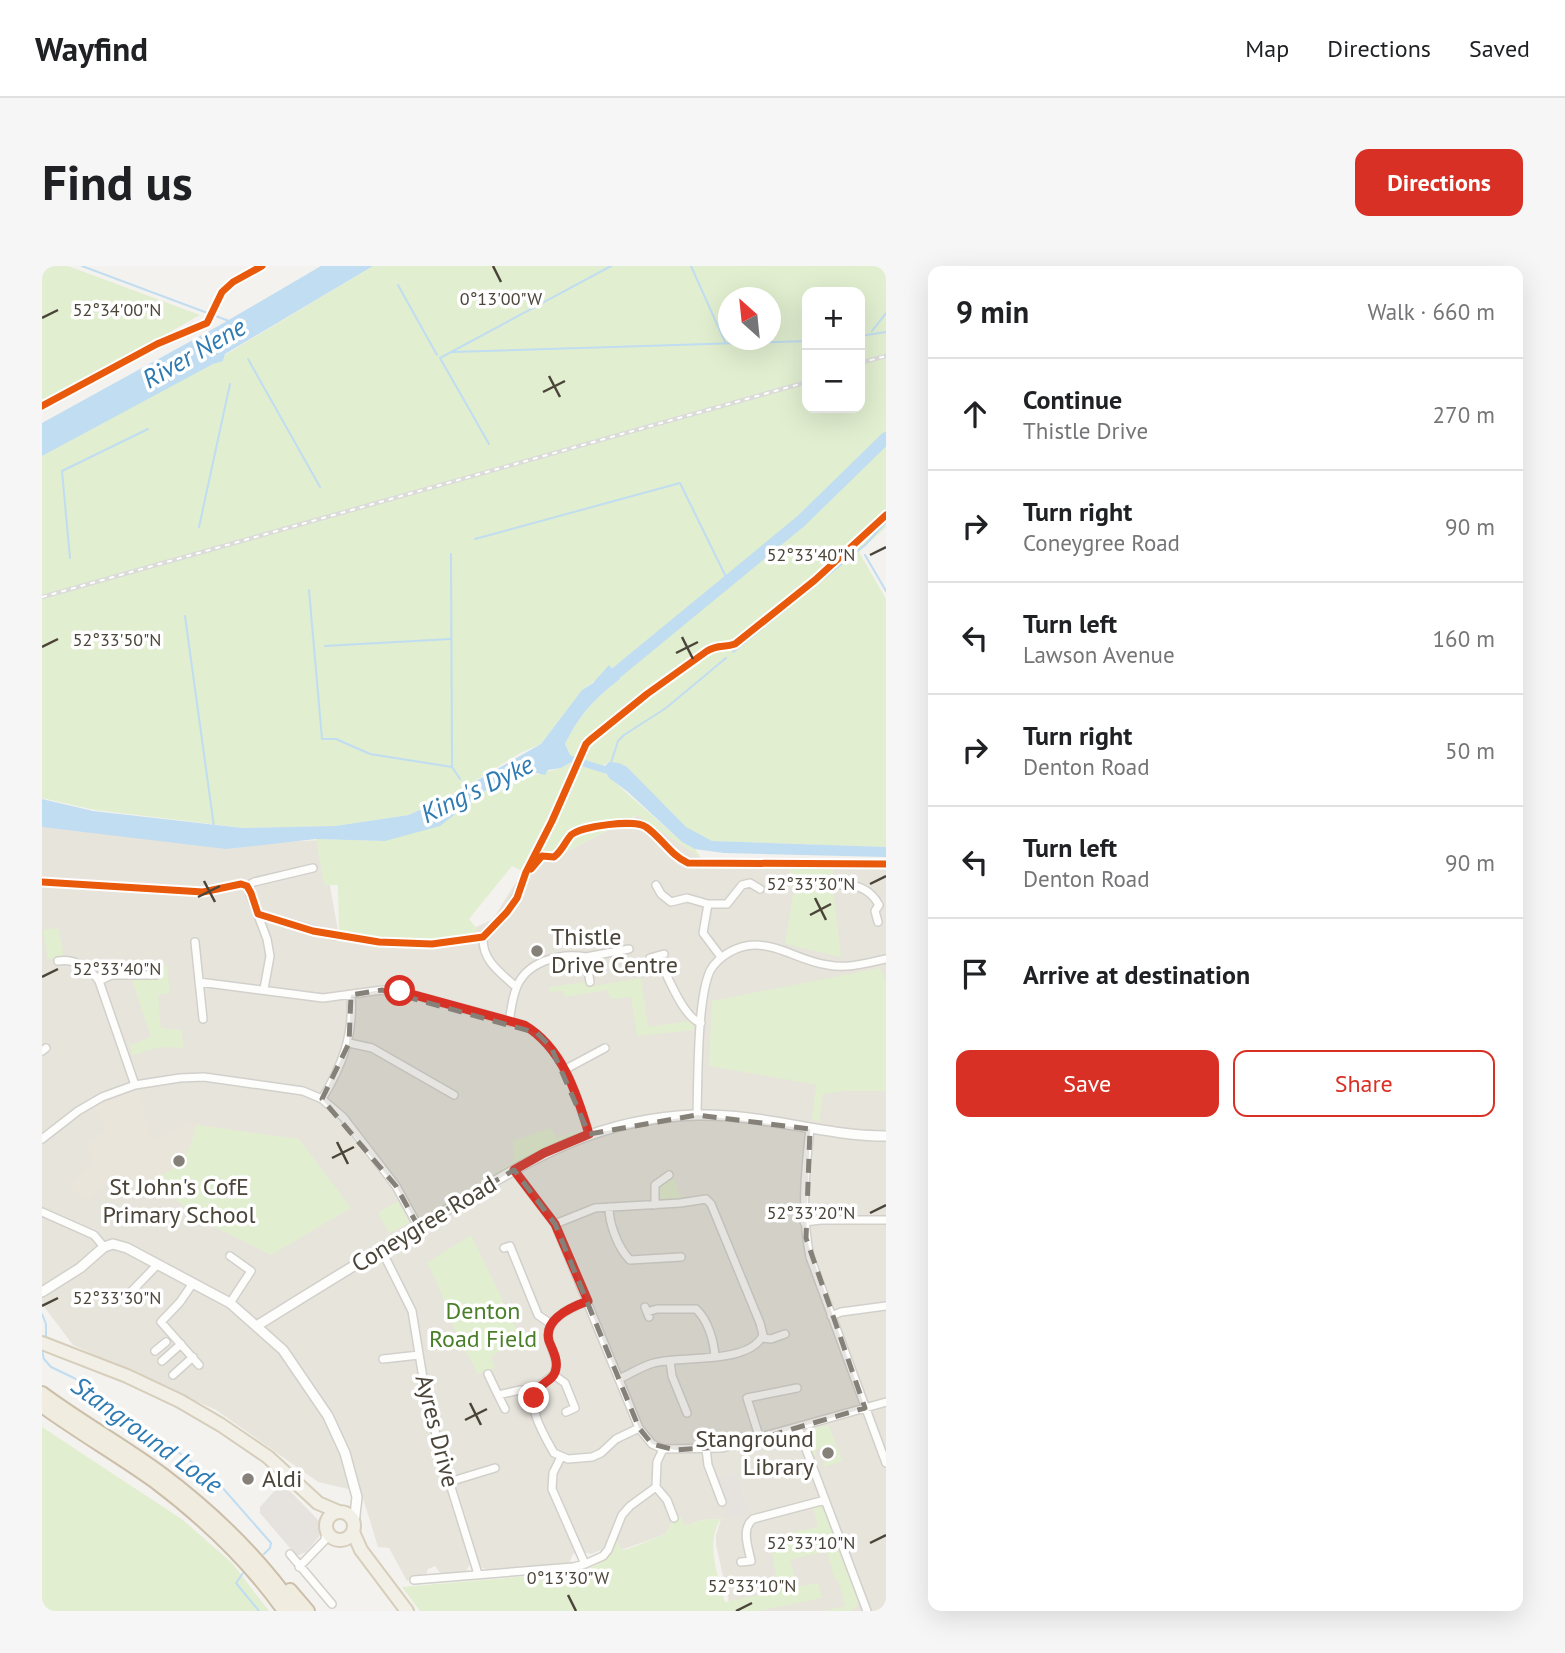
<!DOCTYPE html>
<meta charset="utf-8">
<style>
body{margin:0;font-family:"PT Sans",sans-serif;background:#f6f6f6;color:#202124}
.controls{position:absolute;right:21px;top:21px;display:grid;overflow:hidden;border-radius:14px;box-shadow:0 7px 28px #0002}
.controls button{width:63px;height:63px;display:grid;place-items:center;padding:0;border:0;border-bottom:2px solid #e0e0e0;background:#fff;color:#202124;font:35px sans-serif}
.compass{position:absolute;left:676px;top:21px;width:63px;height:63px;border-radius:50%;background:#fff;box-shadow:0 7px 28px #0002;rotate:333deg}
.stop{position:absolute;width:21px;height:21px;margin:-16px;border:5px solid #d93025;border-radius:50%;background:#fff}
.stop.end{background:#d93025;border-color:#fff;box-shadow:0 2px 7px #0008}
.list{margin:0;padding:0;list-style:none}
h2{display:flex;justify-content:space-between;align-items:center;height:91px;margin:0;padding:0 28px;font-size:30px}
h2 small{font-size:23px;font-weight:400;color:#757577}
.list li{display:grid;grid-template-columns:46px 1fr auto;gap:21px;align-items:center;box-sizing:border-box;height:112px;padding:0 28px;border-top:2px solid #e0e0e0}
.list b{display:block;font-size:26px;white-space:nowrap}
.list p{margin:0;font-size:23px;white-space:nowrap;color:#757577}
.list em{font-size:23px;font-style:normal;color:#757577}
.actions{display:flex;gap:14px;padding:21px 28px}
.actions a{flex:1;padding:16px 0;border:2px solid #d93025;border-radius:14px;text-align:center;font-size:24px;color:#d93025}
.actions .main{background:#d93025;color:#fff}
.icon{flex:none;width:38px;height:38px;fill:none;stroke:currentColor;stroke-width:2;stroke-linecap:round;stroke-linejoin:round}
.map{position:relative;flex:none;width:844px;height:1345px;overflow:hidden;border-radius:14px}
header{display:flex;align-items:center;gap:42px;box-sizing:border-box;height:98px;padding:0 35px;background:#fff;border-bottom:2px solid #e0e0e0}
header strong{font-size:33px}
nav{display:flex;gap:38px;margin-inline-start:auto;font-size:24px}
.intro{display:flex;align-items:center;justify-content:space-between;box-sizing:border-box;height:168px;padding:0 42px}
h1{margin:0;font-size:49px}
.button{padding:18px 32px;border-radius:14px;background:#d93025;color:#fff;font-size:24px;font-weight:700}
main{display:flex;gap:42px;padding:0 42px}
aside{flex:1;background:#fff;border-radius:14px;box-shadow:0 7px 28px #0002}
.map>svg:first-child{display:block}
.residential{fill:#e7e4dc}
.education{fill:#eae5da}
.green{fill:#e1eecf;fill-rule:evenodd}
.parking{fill:#e6e3df}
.water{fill:#c0ddf1}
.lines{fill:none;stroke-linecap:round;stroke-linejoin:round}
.stream{stroke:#c0ddf1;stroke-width:2}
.canal{stroke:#c0ddf1;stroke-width:7}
.river{stroke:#c0ddf1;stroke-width:12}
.minor-casing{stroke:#d2d0cb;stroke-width:10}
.tertiary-casing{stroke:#d2d0cb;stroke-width:12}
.primary-casing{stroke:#d6cebb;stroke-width:16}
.trunk-casing{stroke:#ccbfa9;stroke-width:16}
.minor{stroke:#fdfdfc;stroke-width:7}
.tertiary{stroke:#fdfdfc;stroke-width:9}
.primary{stroke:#f2efe6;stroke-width:12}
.trunk{stroke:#f0ece0;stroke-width:12}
.rail-casing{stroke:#dbdbda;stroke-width:4.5}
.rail{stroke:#fff;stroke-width:2;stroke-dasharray:5;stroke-linecap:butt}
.cycleway-casing{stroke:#fff;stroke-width:11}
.cycleway{stroke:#e8590c;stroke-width:7}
.route{stroke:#d93025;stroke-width:9}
.marked{fill:#868178;fill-opacity:0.2;stroke:#868178;stroke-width:5;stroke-dasharray:14 9;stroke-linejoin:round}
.ticks{fill:none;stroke:#4b4439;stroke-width:2.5}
.poi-dot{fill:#868178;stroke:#fff;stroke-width:2.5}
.labels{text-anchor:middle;stroke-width:7;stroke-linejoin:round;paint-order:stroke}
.poi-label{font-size:24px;fill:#4b4439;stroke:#fff;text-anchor:start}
.street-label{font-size:24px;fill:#4b4439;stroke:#fff}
.park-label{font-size:24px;fill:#4a7f2a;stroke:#fff}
.water-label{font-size:26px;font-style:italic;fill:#2e7ab2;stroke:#fff}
.ticks-label{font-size:18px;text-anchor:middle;fill:#4b4439;stroke:#fff;stroke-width:7;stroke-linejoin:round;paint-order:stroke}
</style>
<header>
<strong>Wayfind</strong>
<nav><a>Map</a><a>Directions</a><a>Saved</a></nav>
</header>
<div class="intro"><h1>Find us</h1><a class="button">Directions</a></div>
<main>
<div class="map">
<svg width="844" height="1345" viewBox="0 0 844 1345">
<rect width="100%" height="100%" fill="#f4f2ee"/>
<!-- residential -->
<path class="residential" d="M596 549 659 592 844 600V1345H689L674 1279V1269L679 1253 661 1254 643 1260 632 1252 624 1268 579 1284 574 1274 568 1272 562 1283 549 1288 541 1286 531 1288 527 1298 448 1305 429 1297 424 1305 400 1309 393 1300 386 1303 384 1310 372 1311 365 1315 347 1282 336 1281 319 1226 276 1216 174 1144 31 1079 0 1038V553L181 579 280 574 296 665 381 673 422 667 451 653 481 605H490L501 587 516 590Z"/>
<!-- education -->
<path class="education" d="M96 824 110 874 135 864 147 857 237 870 157 953 113 916 102 929 74 909 46 935 26 922 52 897 43 881 63 864 52 841Z"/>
<!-- green -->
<path class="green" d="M0 0H26L158 49 0 138Z
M331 0H844V261L817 286 844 333V581L670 575 644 562 585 501 567 496 562 499 561 506 640 576 653 583 659 592 595 549 516 590 501 587 490 605H481L470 600 427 653 436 664C398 685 338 672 297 666L296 619H282L274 573 343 575 426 540 448 521 519 502 531 495 523 478C538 448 552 433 578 413H555L540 424 499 478 478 487 413 527 367 549 293 560 203 562 53 544 0 532V190L171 97 181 95 183 89ZM765 26H818V142H765ZM687 32H729V74H687Z
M747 600 792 601 790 613 799 691 743 678 752 623 747 616Z
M16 662 22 691 6 693 1 664Z
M125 700 128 727 116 729 119 762 140 764 141 782C121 779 108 783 90 790L88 779 109 771 90 714 114 713 113 701Z
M838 702 844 716V825H801L781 828 777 856 770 854 774 820 777 819 667 800 670 735Z
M599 712 606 761 649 755 652 764 595 770 589 731 569 733 565 724 522 731V725L508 726 507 721 544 716 545 721Z
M154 859 257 873 309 942 229 989 157 953 112 916C121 905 125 907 136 900 144 895 153 869 154 859Z
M508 862 515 872 536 866V868L491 887 386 951 385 948 472 895 471 875Z
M631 911 640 932 623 935 615 929V921L619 916Z
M356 935 367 955 365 958 347 967 336 947Z
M429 969 478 1070 449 1091 453 1102 435 1108C431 1095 423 1086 417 1074 405 1048 399 1021 385 997Z
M783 1160H787L800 1195 782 1201 781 1197 795 1191 791 1178 773 1184 774 1189 772 1190 765 1171 770 1163Z
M0 1161 141 1254 190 1297 227 1345H0Z
M777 1240 783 1245 817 1333 816 1339 808 1345H782L803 1340 796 1313 793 1314 785 1285 748 1294 755 1321 776 1317 780 1332 716 1345H378L360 1321 534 1306C556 1299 566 1297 574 1274L579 1284 586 1283 624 1268 632 1252 639 1250 643 1260 661 1254 679 1253C663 1275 676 1312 683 1336L737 1325 727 1271 776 1261 771 1242Z"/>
<!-- parking -->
<path class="parking" d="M693 1207 708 1248 681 1252 686 1236 675 1214Z
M236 1221 246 1223 278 1256 280 1263 277 1271 264 1286 257 1289 253 1288 218 1247V1241Z"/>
<!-- water -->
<path class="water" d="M279 0H331L183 88 181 95 171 98 0 190V157L178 59Z
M567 399 578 413C552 433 538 448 523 478L531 495 519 502 506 504 503 509 495 507 448 521 398 560 343 575 274 573 184 583 0 561V533L51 545 201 562 293 560 367 549 413 527 499 478 540 424 551 417Z
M567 496 577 497 585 501 644 561 670 575 844 581V591L682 587 653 583 640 576 586 526 567 512 561 502Z"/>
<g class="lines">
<!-- stream -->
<path class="stream" d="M40 0 187 55
M649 0 683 76
M356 19 395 89
M830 65 844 47
M818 70 844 66
M410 86 765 75
M206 93 278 221
M447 178 398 92 569 0
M157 261 188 118
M433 273 638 217 686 315
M409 288 410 501
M823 289 844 325
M28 292 20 205 106 163
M267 324 280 473H294L328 488 410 501 418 513
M143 350 172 561
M283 380 408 373
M691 386 823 279 844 256
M569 497 576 475 582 469 624 442 684 392
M0 1048 4 1058V1070
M0 1085 2 1093 9 1101 32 1112 53 1126 172 1212 229 1277 228 1282 222 1288
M201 1307 194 1317 217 1345"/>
<!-- canal -->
<path class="canal" d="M522 491 567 505"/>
<!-- river -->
<path class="river" d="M562 417 759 255 844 172"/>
<defs>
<path id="minor" d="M0 616 161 626 199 618 205 620 212 616 271 602
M614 619 619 628 629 636 645 632 666 638H685L700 619 708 617 718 623
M799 619C815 618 829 624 837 639L833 645 836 656
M205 620 225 673 228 690 222 723
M666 638 661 667 679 691
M216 648 293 670
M153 676 161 753
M616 691C625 708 641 752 659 757
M608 692 622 688
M16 695C32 692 48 702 57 715
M157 716 281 732 340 724 357 725 482 759C520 781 535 828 547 868
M548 716 544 691 587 683
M474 721C458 706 440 695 441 671 465 649 474 637 484 606
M467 756C469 745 470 733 474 723 483 696 518 686 544 691
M307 777 330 782 412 829
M0 785 4 782
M522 804 563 782
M93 819 57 715 69 709H114
M280 833C300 800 312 769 309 729
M655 849C656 816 655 733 668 705 676 690 696 679 713 679 738 679 761 696 786 699 805 703 825 697 844 693
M768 863C763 906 759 948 768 991L844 1197
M0 873 36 845 60 831 93 819 138 812 162 811 261 825 280 833 301 851 354 920 376 960
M472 904 513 958 597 1162 610 1178 621 1183 680 1182 844 1136
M613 939V919L627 909
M567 941C567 958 576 982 588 994L639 991
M0 946 52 969 62 981
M762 956 779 954H844
M513 958 553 942 638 937 664 933 669 938 718 1057 721 1069C707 1099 640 1089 612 1097 600 1100 588 1108 577 1113
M462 982 468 980 496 1049 509 1058
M339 983 370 1045 381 1112 398 1186 436 1308
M188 990 209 1005 188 1037
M151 1017 138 1036 119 1056 157 1099
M86 1029 115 999
M546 1035C530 1041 501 1053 507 1074 509 1083 515 1092 514 1101 513 1112 504 1113 497 1120 481 1136 503 1171 512 1187L526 1193 550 1191 559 1187 574 1173 597 1162
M603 1041 607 1051
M605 1046 615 1043H654C666 1054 672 1075 673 1091
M789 1050 799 1046 844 1040
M720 1072 729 1073 743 1068
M113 1085 124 1076
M341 1093 377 1089
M120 1095 139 1078
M628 1095 630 1110 645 1147
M446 1108 456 1129 478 1124 493 1126
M131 1109 151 1091
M512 1109 523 1117 533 1142 524 1146
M456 1129 463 1143
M756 1162 825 1345
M718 1173 705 1132 755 1122
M664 1183 666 1199 680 1236
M519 1191 511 1207 510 1223 543 1298
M407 1216 453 1202
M614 1221 625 1234 632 1252
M248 1288 290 1338
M699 1296 709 1295C706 1280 699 1263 711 1253L783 1234
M257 1301 283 1274 284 1260
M372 1314 531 1301 543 1298 561 1290 566 1284 580 1249 588 1240 614 1221 615 1196 621 1183"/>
<path id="tertiary" d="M0 1026 38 1002 62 981 71 978 85 982 188 1037 241 1084 286 1150 303 1187 315 1231 312 1258
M216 1059C277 1021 339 983 401 946 486 895 552 852 655 849 719 847 780 870 844 870"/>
<path id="primary" d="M0 1077 85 1110 138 1135 179 1159 226 1191 276 1237 297 1246
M284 1260a14 14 0 1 1 28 0a14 14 0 1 1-28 0Z
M311 1266 319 1284 365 1345"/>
<path id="trunk" d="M0 1127C39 1156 81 1179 120 1208 172 1247 218 1292 255 1345
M0 1140C37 1167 76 1189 112 1215 161 1252 207 1295 242 1345
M248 1324 266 1345"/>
</defs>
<!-- minor casing -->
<use href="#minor" class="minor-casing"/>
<!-- tertiary casing -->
<use href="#tertiary" class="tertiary-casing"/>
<!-- primary casing -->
<use href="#primary" class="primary-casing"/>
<!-- trunk casing -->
<use href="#trunk" class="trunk-casing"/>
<!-- minor -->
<use href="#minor" class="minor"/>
<!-- tertiary -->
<use href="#tertiary" class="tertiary"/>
<!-- primary -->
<use href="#primary" class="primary"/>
<!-- trunk -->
<use href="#trunk" class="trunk"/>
<defs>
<path id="rail" d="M818 97 844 90
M0 331 765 116"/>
</defs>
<!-- rail casing -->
<use href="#rail" class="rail-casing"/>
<!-- rail -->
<use href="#rail" class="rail"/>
<defs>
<path id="cycleway" d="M0 140 115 78 165 57 180 26 191 16 220 0
M489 603 500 590 512 591C520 585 523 576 529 569 539 560 593 553 604 561 619 571 629 590 646 597L844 598
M0 616 161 626 199 618 205 620 209 627 216 648 271 665 337 676 390 678 441 671 465 646 475 632 484 606 510 555 544 478 548 474 605 428 665 385C676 378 682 382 693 378L773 314 844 249"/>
</defs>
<!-- cycleway casing -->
<use href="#cycleway" class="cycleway-casing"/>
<!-- cycleway -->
<use href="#cycleway" class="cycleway"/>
</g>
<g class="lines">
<!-- route -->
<path class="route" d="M358 725 482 759C520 781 535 828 547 868L502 887 472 904 513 958 546 1035C529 1041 501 1053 507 1075 510 1083 516 1093 514 1102 513 1116 495 1116 492 1132"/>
</g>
<!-- marked area -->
<path class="marked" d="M340 724 495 767 509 781 547 868 655 849 768 863 764 972 823 1142 692 1180 633 1184 610 1178 597 1162 513 958 472 904 376 960 354 920 280 833 307 777 309 729Z"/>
<!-- ticks -->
<path class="ticks" d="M451 0 459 16M0 52 16 44M507 110 518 131M501 126 523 115M828 289 844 281M640 371 651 393M0 381 16 373M634 387 656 376M162 615 173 636M828 618 844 610M156 631 178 620M773 632 784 654M768 649 789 638M0 711 16 703M295 876 306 898M290 892 312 881M828 947 844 939M0 1040 16 1032M428 1137 439 1159M423 1154 445 1143M828 1277 844 1269M526 1329 534 1345M694 1345 710 1337"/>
<!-- markers -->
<g class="poi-dot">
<circle cx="495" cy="685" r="7"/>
<circle cx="137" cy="895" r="7"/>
<circle cx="786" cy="1187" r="7"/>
<circle cx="206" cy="1213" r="7"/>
</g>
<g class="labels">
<!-- poi labels -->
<g class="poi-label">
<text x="509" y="679">Thistle<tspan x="509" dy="28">Drive Centre</tspan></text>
<text x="137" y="929" text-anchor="middle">St John's CofE<tspan x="137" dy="28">Primary School</tspan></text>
<text x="772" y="1181" text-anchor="end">Stanground<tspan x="772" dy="28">Library</tspan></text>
<text x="220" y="1221">Aldi</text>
</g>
<!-- street labels -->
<g class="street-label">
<text transform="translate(382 958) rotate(-31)" y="8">Coneygree Road</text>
<text transform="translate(395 1165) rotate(76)" y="8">Ayres Drive</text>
</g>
<!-- park labels -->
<g class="park-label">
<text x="441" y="1053">Denton<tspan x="441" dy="28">Road Field</tspan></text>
</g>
<!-- water labels -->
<g class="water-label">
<text transform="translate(152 87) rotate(-30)" y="9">River Nene</text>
<text transform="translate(435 523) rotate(-26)" y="9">King's Dyke</text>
<text transform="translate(105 1169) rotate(36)" y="9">Stanground Lode</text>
</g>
</g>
<g class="ticks-label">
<text x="459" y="39">0°13'00"W</text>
<text x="75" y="50">52°34'00"N</text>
<text x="769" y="295">52°33'40"N</text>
<text x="75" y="380">52°33'50"N</text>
<text x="769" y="624">52°33'30"N</text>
<text x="75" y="709">52°33'40"N</text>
<text x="769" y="953">52°33'20"N</text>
<text x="75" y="1038">52°33'30"N</text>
<text x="769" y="1283">52°33'10"N</text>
<text x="526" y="1318">0°13'30"W</text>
<text x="710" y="1326">52°33'10"N</text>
</g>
</svg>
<div class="controls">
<button>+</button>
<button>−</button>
</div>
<svg class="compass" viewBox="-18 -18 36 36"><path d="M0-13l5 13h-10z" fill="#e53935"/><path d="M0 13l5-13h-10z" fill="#757577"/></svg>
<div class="stop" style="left:358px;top:725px"></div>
<div class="stop end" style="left:492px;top:1132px"></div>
</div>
<aside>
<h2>9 min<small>Walk · 660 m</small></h2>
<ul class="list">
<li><svg class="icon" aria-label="ahead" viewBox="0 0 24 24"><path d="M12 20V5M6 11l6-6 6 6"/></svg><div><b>Continue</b><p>Thistle Drive</p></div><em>270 m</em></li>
<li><svg class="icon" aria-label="right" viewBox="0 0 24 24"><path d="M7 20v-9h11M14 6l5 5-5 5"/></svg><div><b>Turn right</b><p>Coneygree Road</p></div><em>90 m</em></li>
<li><svg class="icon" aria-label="left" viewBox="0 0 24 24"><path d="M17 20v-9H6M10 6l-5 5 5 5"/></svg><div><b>Turn left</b><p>Lawson Avenue</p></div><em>160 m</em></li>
<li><svg class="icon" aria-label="right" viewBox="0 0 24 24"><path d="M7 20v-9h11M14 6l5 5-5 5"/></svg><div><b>Turn right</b><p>Denton Road</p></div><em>50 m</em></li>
<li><svg class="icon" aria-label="left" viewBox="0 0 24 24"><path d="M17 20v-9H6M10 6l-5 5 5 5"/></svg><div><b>Turn left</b><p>Denton Road</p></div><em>90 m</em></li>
<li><svg class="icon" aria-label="arrive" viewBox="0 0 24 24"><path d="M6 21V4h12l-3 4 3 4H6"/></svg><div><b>Arrive at destination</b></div></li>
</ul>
<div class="actions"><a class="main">Save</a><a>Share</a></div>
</aside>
</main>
